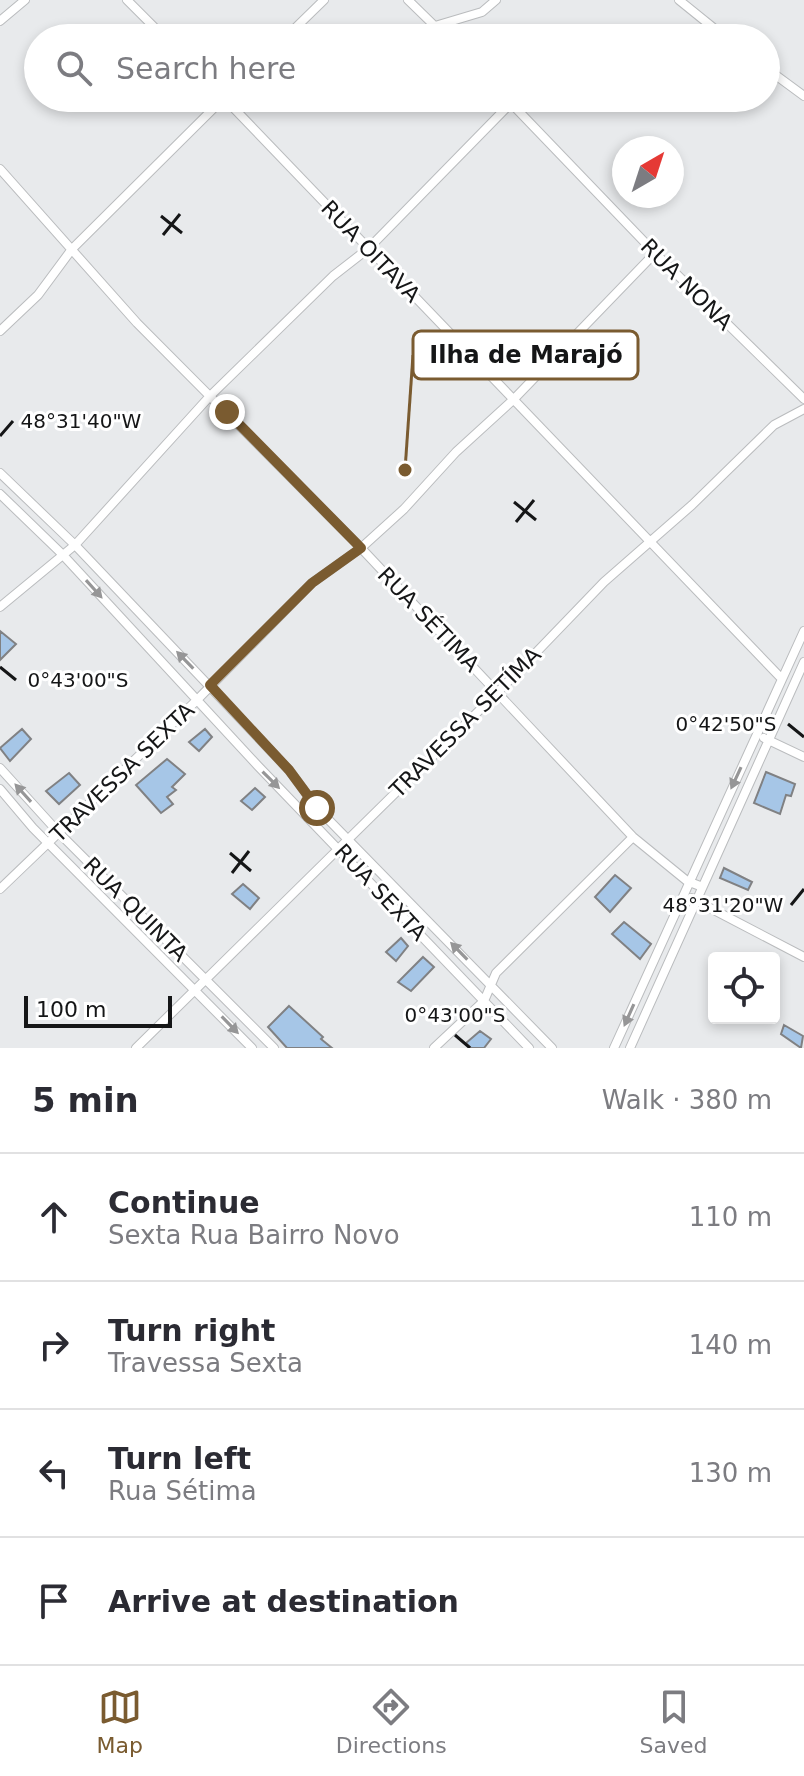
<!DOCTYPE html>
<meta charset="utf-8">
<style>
body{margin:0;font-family:"DejaVu Sans",sans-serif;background:#f2f2f3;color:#2b2b33}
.controls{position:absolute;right:24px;bottom:24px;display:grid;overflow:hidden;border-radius:8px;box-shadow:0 4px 12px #0003}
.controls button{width:72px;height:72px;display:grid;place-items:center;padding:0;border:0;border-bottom:2px solid #e1e1e2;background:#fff;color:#2b2b33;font:40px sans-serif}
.compass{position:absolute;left:612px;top:136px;width:72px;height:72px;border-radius:50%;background:#fff;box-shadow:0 4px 12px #0003;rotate:39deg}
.scale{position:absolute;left:24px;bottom:20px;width:148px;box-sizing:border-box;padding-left:8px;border:4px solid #151617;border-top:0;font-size:22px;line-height:28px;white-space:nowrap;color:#151617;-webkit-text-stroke:6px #fff;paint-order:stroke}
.stop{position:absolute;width:24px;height:24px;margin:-18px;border:6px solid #7a5b30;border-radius:50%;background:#fff}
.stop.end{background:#7a5b30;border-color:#fff;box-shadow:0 2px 8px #0008}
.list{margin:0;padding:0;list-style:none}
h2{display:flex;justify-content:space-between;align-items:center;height:104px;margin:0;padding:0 32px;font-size:34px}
h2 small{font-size:26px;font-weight:400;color:#7c7c81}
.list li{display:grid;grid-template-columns:52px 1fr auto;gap:24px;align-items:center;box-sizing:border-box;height:128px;padding:0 32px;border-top:2px solid #e1e1e2}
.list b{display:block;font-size:30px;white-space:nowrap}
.list p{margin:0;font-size:26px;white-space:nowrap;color:#7c7c81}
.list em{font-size:26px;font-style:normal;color:#7c7c81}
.icon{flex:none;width:44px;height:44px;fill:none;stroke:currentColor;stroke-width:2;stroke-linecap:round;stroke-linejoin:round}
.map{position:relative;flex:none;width:804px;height:1048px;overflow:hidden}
.search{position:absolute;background:#fff;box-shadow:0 4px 12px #0003;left:24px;right:24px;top:24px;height:88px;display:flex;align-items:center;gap:20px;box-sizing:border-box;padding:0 28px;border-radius:44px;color:#7c7c81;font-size:30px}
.sheet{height:616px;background:#fff}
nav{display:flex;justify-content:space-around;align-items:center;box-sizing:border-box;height:112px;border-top:2px solid #e1e1e2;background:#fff;font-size:22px;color:#7c7c81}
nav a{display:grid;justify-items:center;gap:4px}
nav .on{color:#7a5b30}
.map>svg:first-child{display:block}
.building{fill:#a6c6e7;stroke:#808183;stroke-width:2}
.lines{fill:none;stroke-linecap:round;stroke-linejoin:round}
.street-casing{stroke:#babcbe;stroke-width:10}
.street{stroke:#fff;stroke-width:8}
.oneway{fill:#969697}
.route{stroke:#7a5b30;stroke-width:10}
.ticks{fill:none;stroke:#151617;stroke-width:3}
.labels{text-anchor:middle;stroke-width:6;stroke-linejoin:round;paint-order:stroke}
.street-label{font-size:22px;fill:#151617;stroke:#fff}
.ticks-label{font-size:20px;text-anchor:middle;fill:#151617;stroke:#fff;stroke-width:6;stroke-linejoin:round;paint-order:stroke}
.leader{fill:none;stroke:#7a5b30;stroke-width:3}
.callout-dot{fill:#7a5b30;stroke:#fff;stroke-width:3}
.callout{fill:#fff;stroke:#7a5b30;stroke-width:3}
.callout-label{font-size:24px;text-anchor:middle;font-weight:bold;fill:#151617}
</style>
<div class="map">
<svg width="804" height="1048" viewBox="0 0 804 1048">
<rect width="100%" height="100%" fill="#e8eaec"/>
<!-- building -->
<path class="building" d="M0 631 16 644 0 660Z
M22 729 31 739 10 761 0 748Z
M205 729 212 737 199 751 189 742Z
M167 759 185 774 172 787 176 790 167 797 173 804 161 813 136 785Z
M766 772 795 784 791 796 786 795 780 814 754 803Z
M69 773 80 785 59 804 46 791Z
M255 788 265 797 252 810 241 801Z
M724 868 752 882 748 890 720 878Z
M615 875 631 888 610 912 595 897Z
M243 884 259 898 250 909 232 894Z
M624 922 651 944 640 959 612 934Z
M401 938 408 946 396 961 386 952Z
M423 957 434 967 411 991 398 982Z
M289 1006 323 1037 321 1039 332 1048H287L268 1027Z
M784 1025 803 1036 801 1048 781 1034Z
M480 1031 491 1039 484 1048H471L466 1043Z"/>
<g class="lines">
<defs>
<path id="street" d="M127 0 165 38
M408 0 447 38
M679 0 726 38
M0 21 25 0
M435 26 482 12 496 0
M285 38 324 0
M766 68 804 96
M224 98 782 679
M506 98 655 253 804 399
M0 169 137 323 361 548 633 837 687 881 700 886
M0 331 38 295 72 249 224 98
M0 473 75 545 289 770 317 808 552 1048
M0 494 62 554 258 766 529 1048
M0 607 75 545 210 396 333 276 369 248 511 103
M764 738 804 757
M0 768 59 833 274 1048
M0 789 33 828 252 1048
M0 889 196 701 312 583 361 548 404 509 456 452 513 400 655 253
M691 898 804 957
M136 1048 499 691 604 582 692 505 774 425 804 409
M434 1048 484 1001 496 973 633 837
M614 1048 804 631
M630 1048 804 662"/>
</defs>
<!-- street casing -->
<use href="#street" class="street-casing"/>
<!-- street -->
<use href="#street" class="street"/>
</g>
<!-- one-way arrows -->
<defs><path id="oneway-solid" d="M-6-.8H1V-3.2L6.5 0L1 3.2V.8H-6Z" transform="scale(2)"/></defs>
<g class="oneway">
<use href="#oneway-solid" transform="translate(94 589) rotate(48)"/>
<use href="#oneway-solid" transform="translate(185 660) rotate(-134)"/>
<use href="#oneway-solid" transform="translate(736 778) rotate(115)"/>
<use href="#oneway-solid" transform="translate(271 780) rotate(45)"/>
<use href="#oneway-solid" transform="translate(23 793) rotate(-132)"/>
<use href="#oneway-solid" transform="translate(459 951) rotate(-134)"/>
<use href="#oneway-solid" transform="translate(629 1015) rotate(114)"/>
<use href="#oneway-solid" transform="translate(230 1025) rotate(46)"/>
</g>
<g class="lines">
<!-- route -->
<path class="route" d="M227 412 361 548 312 583 210 685 289 770 317 808"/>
</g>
<!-- ticks -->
<path class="ticks" d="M161 216 182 233M163 235 180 214M0 436 13 421M514 502 536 520M516 522 534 500M0 667 16 680M788 724 804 737M230 853 251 871M232 873 249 851M791 905 804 889M455 1035 470 1048"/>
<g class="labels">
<!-- street labels -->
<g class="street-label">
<text transform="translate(371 251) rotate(46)" y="8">RUA OITAVA</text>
<text transform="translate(687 284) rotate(45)" y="8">RUA NONA</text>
<text transform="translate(429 619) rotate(46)" y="8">RUA SÉTIMA</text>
<text transform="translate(465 722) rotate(-45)" y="8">TRAVESSA SETÍMA</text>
<text transform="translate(122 772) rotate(-44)" y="8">TRAVESSA SEXTA</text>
<text transform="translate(381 892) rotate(47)" y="8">RUA SEXTA</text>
<text transform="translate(136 909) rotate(45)" y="8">RUA QUINTA</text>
</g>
</g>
<g class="ticks-label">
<text x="81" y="428">48°31'40"W</text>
<text x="78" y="687">0°43'00"S</text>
<text x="726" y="731">0°42'50"S</text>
<text x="723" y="912">48°31'20"W</text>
<text x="455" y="1022">0°43'00"S</text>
</g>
<!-- callouts -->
<path class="leader" d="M405 470L413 355"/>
<circle class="callout-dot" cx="405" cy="470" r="8"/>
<rect class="callout" x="413" y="331" width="225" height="48" rx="8"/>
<g class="callout-label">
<text x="526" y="363">Ilha de Marajó</text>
</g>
</svg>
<div class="controls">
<button><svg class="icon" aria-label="locate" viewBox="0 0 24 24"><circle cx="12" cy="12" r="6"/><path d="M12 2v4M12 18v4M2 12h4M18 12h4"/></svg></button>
</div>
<svg class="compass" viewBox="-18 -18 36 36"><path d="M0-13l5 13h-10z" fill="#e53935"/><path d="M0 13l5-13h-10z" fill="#7c7c81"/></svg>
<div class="scale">100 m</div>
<div class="stop" style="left:317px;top:808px"></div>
<div class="stop end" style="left:227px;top:412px"></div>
<div class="search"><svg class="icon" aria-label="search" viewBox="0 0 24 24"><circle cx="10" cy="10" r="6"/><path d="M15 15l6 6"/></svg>Search here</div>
</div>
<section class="sheet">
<h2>5 min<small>Walk · 380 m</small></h2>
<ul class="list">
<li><svg class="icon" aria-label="ahead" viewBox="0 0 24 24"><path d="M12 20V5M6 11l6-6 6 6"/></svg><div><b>Continue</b><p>Sexta Rua Bairro Novo</p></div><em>110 m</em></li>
<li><svg class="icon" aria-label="right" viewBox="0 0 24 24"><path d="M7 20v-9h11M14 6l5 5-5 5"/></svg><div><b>Turn right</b><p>Travessa Sexta</p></div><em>140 m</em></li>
<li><svg class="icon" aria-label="left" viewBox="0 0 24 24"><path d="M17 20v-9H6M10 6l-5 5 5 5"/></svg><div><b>Turn left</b><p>Rua Sétima</p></div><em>130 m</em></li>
<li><svg class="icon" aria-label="arrive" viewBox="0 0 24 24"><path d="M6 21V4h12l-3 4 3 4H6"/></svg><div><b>Arrive at destination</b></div></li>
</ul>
</section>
<nav>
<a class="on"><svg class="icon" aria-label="map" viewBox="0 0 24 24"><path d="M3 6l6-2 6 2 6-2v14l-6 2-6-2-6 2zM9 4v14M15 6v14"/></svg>Map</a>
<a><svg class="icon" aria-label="directions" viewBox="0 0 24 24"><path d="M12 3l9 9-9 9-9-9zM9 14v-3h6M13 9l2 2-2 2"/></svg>Directions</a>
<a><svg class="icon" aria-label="saved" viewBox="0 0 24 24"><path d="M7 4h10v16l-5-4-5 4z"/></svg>Saved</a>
</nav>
